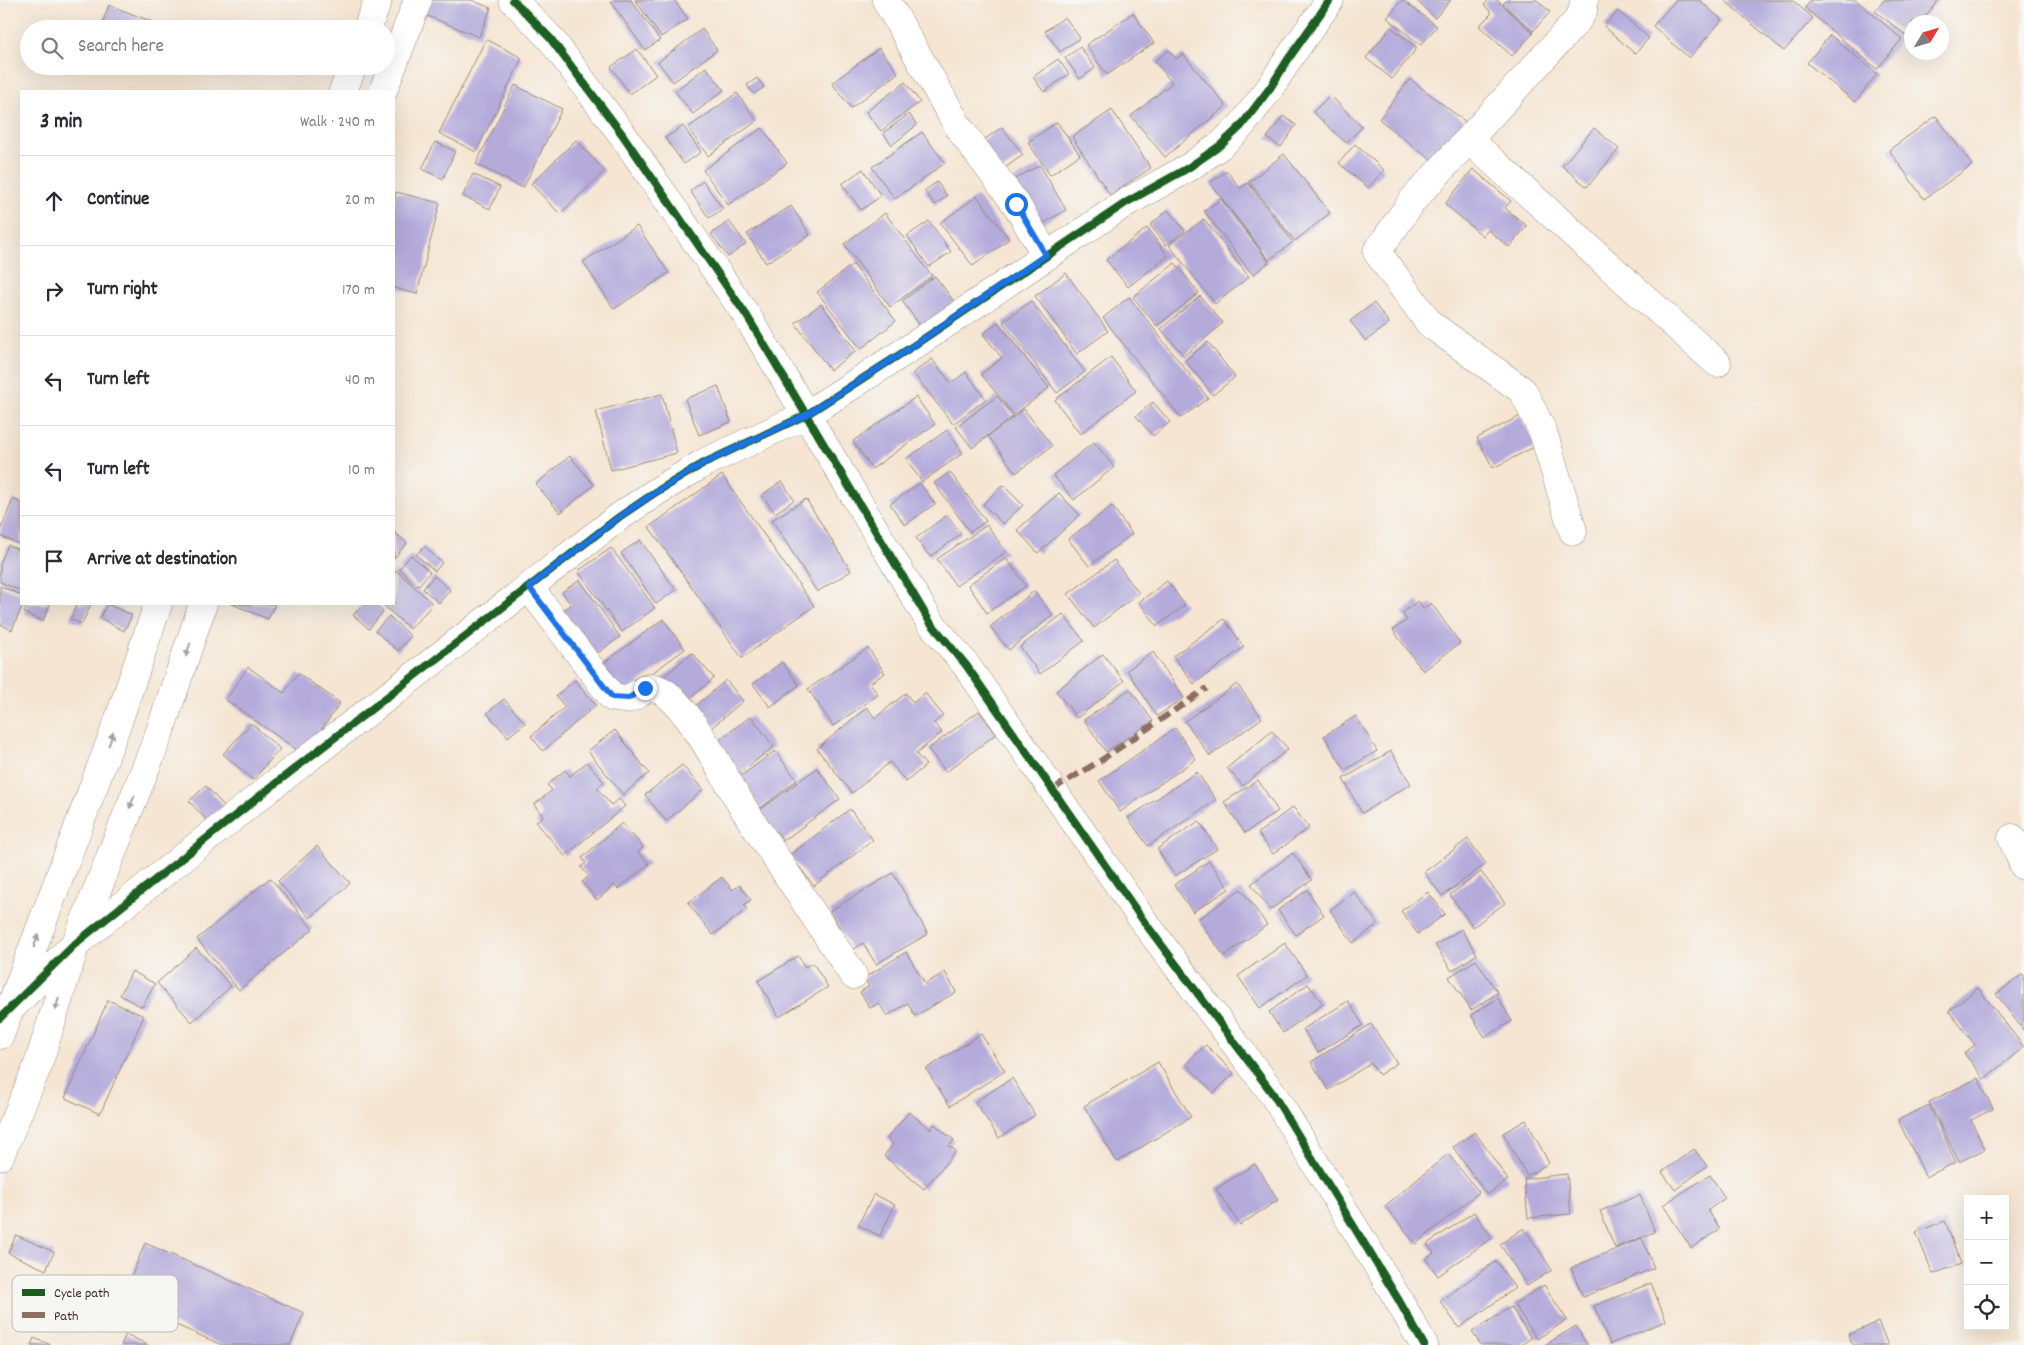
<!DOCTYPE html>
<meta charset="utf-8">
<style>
body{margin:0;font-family:Dekko,sans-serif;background:#f7f7f7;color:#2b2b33}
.controls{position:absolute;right:15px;bottom:15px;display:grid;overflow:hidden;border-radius:0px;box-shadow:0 5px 20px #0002}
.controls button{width:45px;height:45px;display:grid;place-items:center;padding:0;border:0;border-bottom:1px solid #e1e1e2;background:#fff;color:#2b2b33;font:25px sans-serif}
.compass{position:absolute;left:1904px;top:15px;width:45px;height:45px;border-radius:50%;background:#fff;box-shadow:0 5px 20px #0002;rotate:52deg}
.stop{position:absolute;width:15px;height:15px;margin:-11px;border:4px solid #1a73e8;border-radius:50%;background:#fff}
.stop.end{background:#1a73e8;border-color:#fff;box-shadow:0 1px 5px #0008}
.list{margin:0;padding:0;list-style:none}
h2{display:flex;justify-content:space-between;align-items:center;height:65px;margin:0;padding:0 20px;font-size:21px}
h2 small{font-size:16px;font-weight:400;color:#7c7c81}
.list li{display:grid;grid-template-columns:32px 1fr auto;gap:15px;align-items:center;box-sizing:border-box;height:90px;padding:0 20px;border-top:1px solid #e1e1e2}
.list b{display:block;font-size:19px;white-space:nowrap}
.list em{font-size:16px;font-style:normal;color:#7c7c81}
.icon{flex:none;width:28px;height:28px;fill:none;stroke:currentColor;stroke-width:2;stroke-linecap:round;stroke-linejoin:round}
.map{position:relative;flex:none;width:2024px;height:1345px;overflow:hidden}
.search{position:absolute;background:#fff;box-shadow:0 5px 20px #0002;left:20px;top:20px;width:375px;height:55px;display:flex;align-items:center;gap:12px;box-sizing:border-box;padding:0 18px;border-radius:28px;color:#7c7c81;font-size:19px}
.panel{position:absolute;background:#fff;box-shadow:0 5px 20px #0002;left:20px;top:90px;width:375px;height:515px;border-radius:0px}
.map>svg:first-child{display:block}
.building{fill:#b4abdb}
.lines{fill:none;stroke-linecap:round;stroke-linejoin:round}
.minor-casing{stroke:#988878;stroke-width:29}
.highway-casing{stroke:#988878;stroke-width:29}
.minor{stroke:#fff;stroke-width:28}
.highway{stroke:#fff;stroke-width:28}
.quiet{stroke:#8d6e63;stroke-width:6;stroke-dasharray:12 6;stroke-linecap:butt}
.cycleway-casing{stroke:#f6f6f2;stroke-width:11}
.cycleway{stroke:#1b5e20;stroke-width:8}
.oneway{fill:#a79f9a}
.route{stroke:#1a73e8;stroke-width:6}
.key{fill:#f6f6f2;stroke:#beb9b2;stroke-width:1}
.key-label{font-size:14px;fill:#3b2a1e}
</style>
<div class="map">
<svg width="2024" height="1345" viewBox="0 0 2024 1345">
<rect width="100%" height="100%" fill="#f6f6f2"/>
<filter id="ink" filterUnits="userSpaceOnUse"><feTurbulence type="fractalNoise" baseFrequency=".02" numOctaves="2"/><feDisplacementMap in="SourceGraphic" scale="10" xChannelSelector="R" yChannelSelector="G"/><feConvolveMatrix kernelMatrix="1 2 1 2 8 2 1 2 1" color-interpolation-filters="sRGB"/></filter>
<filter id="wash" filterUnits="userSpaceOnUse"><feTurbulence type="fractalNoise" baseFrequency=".0096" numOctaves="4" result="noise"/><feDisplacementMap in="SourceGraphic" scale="20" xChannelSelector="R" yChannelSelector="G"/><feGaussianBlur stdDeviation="1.12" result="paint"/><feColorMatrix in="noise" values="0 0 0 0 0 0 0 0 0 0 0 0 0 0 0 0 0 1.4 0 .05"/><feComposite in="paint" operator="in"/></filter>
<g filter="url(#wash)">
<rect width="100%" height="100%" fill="#f5e5d2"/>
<g id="blocks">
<!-- building -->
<path class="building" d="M423 0H471L491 8 479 37 418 12Z
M614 0H631L660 40 645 50 611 2Z
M635 0H674L688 19 661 37Z
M1402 0 1437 26 1421 45 1387 18Z
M1416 0H1451L1435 18Z
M1489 0H1497L1533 33 1512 56 1479 26 1492 13 1484 5Z
M1507 0H1537L1550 12 1533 31 1503 4Z
M1676 0H1699L1722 20 1689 58 1653 26Z
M1724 0H1792L1813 18 1784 51Z
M1811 0H1856L1902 39 1877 69 1805 8Z
M1884 0H1939L1920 22H1912V33L1908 37 1875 11Z
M109 5 171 29H100Z
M1618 11 1649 38 1635 54 1604 26Z
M1133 13 1154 43 1107 75 1086 45Z
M1065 17 1080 38 1060 52 1045 31Z
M1391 27 1417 48 1392 79 1366 58Z
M702 29 717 50 673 82 658 62Z
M1830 35 1877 74 1855 102 1807 63Z
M486 39 522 58 476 152 439 133Z
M1080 47 1095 68 1080 79 1065 58Z
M879 48 898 73 851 108 832 83Z
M637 49 656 75 630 94 611 67Z
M1169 50 1176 59 1183 54 1226 106 1165 157 1131 116 1172 83 1155 61Z
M1058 59 1069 74 1044 92 1033 77Z
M706 67 724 90 693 114 675 91Z
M757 78 764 87 754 94 747 85Z
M1410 79 1467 123 1435 163 1379 119Z
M905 82 920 102 881 131 866 112Z
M515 85 562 109 523 188 476 164Z
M737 93 757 121 708 156 688 128Z
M1330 95 1362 127 1346 143 1313 112Z
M1112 110 1151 168 1110 195 1072 137Z
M909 114 917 125 892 145 883 133Z
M1283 116 1296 125 1281 147 1267 138Z
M1936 116 1972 165 1924 199 1889 150Z
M1057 122 1080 155 1050 175 1028 142Z
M683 126 701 152 684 164 665 138Z
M1002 127 1023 155 1002 170 981 142Z
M762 128 787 163 728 205 703 170Z
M1594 128 1619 149 1587 187 1562 166Z
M922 132 945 163 895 199 872 167Z
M576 140 605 171 560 214 531 184Z
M435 142 455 151 443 179 422 169Z
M1355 144 1384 170 1368 188 1339 163Z
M1284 154 1330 213 1295 241 1249 182Z
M1040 165 1066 210 1039 226 1013 180Z
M863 169 881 196 861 210 842 184Z
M1473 169 1511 201 1505 208 1527 226 1509 247 1488 230 1483 236 1445 204Z
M1227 171 1240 188 1248 183 1293 242 1269 260 1210 183Z
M473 174 500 187 490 209 463 196Z
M703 181 723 209 709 218 690 191Z
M937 182 947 196 935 205 924 191Z
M396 192 440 203 417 294 394 288V202Z
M977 196 1009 239 973 266 940 223Z
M1221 199 1269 262 1253 275 1204 211Z
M791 206 810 235 766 263 747 234Z
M1168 210 1185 231 1166 245 1150 225Z
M885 213 932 276 890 307 844 244Z
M1204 219 1249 277 1215 304 1169 245Z
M729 221 746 244 728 257 711 234Z
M929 221 951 252 929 267 907 236Z
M637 226 669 273 614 309 583 262Z
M1147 228 1168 256 1128 287 1106 260Z
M1175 263 1199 293 1157 326 1133 297Z
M853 264 896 321 861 349 817 292Z
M1066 273 1108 331 1077 354 1035 296Z
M935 276 958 307 925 332 902 301Z
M1200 296 1223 323 1184 356 1161 329Z
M1129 297 1208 398 1181 418 1103 318Z
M1031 301 1085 372 1057 393 1003 322Z
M1374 303 1389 323 1366 341 1350 321Z
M821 304 856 351 830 370 795 323Z
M998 322 1049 388 1014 415 981 374 1002 358 983 334Z
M1208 342 1235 377 1213 395 1185 360Z
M1111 357 1136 391 1080 434 1055 400Z
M932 359 951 383 966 372 986 399 953 424 913 373Z
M718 386 731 422 699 435 685 399Z
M662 394 677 453 611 470 596 411Z
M997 396 1013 417 972 448 956 427Z
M916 397 935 424 872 469 853 441Z
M1153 402 1170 422 1153 436 1136 416Z
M1024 409 1052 446 1016 473 988 436Z
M1520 416 1536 446 1493 468 1477 438Z
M947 430 963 453 922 482 906 459Z
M1094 442 1114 467 1074 500 1053 475Z
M570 456 594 485 560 513 536 484Z
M950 472 986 521 970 532 934 483Z
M722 475 814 606 742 658 649 527Z
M782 481 794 500 775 513 762 495Z
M920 483 935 504 905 525 890 504Z
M1003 485 1023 505 1003 524 983 504Z
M1059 493 1080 515 1038 553 1017 530Z
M13 499 21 503V545L0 536V531Z
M806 499 851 571 817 592 772 520Z
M1112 506 1132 534 1089 566 1068 539Z
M947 515 961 534 930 557 916 538Z
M987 525 1006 552 956 586 937 559Z
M394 532 407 543 394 558Z
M640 540 676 590 656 604 621 553Z
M8 545 21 551V591L0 582V564Z
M424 546 442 563 435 571 416 555Z
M611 548 655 608 622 632 578 571Z
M411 555 430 572 418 586 399 569Z
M1006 558 1026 586 987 613 968 585Z
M1114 560 1139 593 1094 628 1068 594Z
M396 570 433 604 410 629 382 604H394V573Z
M434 576 450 590 439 603 423 589Z
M580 580 620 637 592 657 553 617 571 605 562 592Z
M1167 581 1185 605 1157 626 1139 602Z
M0 586 21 595V604H23L12 630 0 624Z
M1034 591 1053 615 1009 650 990 627Z
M1418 601 1423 609 1431 603 1460 643 1423 671 1393 630 1407 620 1402 613Z
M28 604H50L43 621 24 613Z
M77 604H91L82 624 70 619Z
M107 604 132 615 124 631 100 618Z
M232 604H275L268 619Z
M364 604H374L383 612 369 629 353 615Z
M1063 614 1084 641 1040 674 1020 647Z
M389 616 411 636 398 651 375 631Z
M663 619 685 649 622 695 601 665Z
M1224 619 1244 647 1194 684 1173 656Z
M868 648 885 673 870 683 878 695 833 726 808 689Z
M1153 652 1184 698 1157 716 1127 670Z
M692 653 714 678 683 705 661 679Z
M1103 654 1124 681 1077 718 1056 691Z
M782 662 799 685 770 707 753 684Z
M248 667 284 693 298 673 340 703 304 755 226 700Z
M575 680 596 705 543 751 531 736 565 707 556 696Z
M726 680 743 701 710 729 693 708Z
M1237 684 1262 718 1210 756 1185 721Z
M1130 689 1153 721 1106 752 1084 720Z
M906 693 913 703 925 693 943 715 934 723 942 732 916 754 926 765 906 782 890 762 852 793 817 749 867 707 875 718Z
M504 699 525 723 508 737 487 713Z
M979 711 996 734 946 772 928 749Z
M751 716 774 747 734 777 711 746Z
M1356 716 1377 751 1345 770 1324 736Z
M251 723 280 749 253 780 223 754Z
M1175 728 1196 759 1120 812 1099 781Z
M615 730 649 773 623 795 588 751Z
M1272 731 1288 749 1243 786 1227 768Z
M775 751 797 780 761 808 738 778Z
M1391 751 1411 784 1362 813 1343 779Z
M587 762 604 782 597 788 611 805 619 799 625 806 565 856 536 822 543 816 534 805 552 790 547 785 565 770 570 776Z
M682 765 703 790 666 821 645 795Z
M817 768 840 799 783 841 776 831 769 837 753 815Z
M1197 772 1216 800 1148 846 1128 818Z
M1258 780 1278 811 1245 833 1224 802Z
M206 786 226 808 209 823 189 801Z
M1293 807 1309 828 1273 854 1258 833Z
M850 809 873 840 814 886 790 855Z
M1199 821 1217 849 1175 876 1157 849Z
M622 823 643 847 638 852 649 864 618 889 614 885 597 900 582 882 589 876 581 867 586 863 582 858Z
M1468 839 1486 864 1442 896 1424 872Z
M317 846 350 883 310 918 278 881Z
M1293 853 1312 880 1270 910 1251 884Z
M1209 861 1229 889 1193 912 1174 885Z
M1481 872 1505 903 1473 927 1450 895Z
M893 873 928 934 876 964 863 943 852 950 830 911Z
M722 877 733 890 740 885 751 900 744 905 747 909 713 935 688 903Z
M270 878 313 929 239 990 197 939Z
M1241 889 1267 925 1224 956 1198 919Z
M1307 890 1324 915 1296 935 1278 910Z
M1354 892 1378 924 1353 943 1330 910Z
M1428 892 1445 914 1418 934 1401 911Z
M1461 929 1477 954 1452 971 1435 945Z
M1285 943 1307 975 1260 1008 1238 976Z
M196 948 231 986 192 1022 157 983Z
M906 952 925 984 945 972 956 992 915 1016 908 1003 887 1016 879 1003 870 1008 860 992 869 986 864 978Z
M798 956 805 967 813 963 828 987 779 1017 758 981Z
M1476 960 1498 993 1471 1010 1449 977Z
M132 971 155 984 142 1007 120 995Z
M2023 974 2024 976V1031L1996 994Z
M1308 984 1323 1004 1283 1033 1269 1012Z
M1978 988 2024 1047 1984 1079 1964 1053 1975 1045 1949 1011Z
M1498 998 1512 1021 1485 1037 1471 1015Z
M108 1000 144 1016 100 1114 65 1098Z
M1348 1001 1363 1025 1318 1053 1303 1029Z
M1371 1024 1397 1063 1379 1075 1371 1063 1329 1090 1311 1062Z
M981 1034 1005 1071 950 1106 926 1069Z
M1206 1045 1234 1073 1214 1093 1186 1064Z
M1158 1062 1191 1117 1117 1162 1084 1106Z
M1012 1078 1035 1115 999 1138 975 1102Z
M1978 1078 1993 1109 1971 1120 1985 1149 1959 1162 1929 1102Z
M1929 1105 1956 1162 1926 1177 1898 1120Z
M909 1112 930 1129 934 1124 954 1140 949 1146 956 1151 924 1189 884 1156 893 1144 887 1138Z
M1526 1120 1549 1163 1527 1176 1503 1133Z
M1475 1132 1508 1180 1487 1195 1453 1147Z
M1694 1149 1707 1166 1675 1190 1662 1172Z
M1448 1154 1479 1192 1416 1244 1385 1206Z
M1255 1164 1278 1200 1240 1225 1216 1189Z
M1567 1174 1571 1214 1528 1218 1524 1179Z
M1710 1175 1725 1198 1708 1210 1720 1229 1691 1248 1663 1205Z
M874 1194 895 1205 880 1236 858 1225Z
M1640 1195 1655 1232 1615 1248 1600 1211Z
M1474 1212 1492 1238 1438 1276 1426 1259 1434 1253 1427 1244Z
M1945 1221 1961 1264 1933 1274 1916 1232Z
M1524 1228 1552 1270 1527 1286 1500 1244Z
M16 1235 54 1252 46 1270 8 1253Z
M1642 1238 1654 1268 1583 1297 1571 1268Z
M145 1243 304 1313 290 1345H222L121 1301Z
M1496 1261 1515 1288 1459 1328 1440 1301Z
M1651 1283 1666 1321 1610 1344 1594 1306Z
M1544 1285 1567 1320 1537 1339 1514 1304Z
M1511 1307 1531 1338 1521 1345H1481L1472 1332Z
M1878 1322 1888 1345H1853L1848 1335Z
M1576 1326 1587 1345H1545Z
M126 1334 148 1345H121Z
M34 1338 51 1345H31Z"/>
</g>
</g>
<g filter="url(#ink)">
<use href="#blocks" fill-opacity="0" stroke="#988878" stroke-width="1"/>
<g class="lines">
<defs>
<path id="minor" d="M513 0 550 38 622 134 747 316 930 622 966 665 1145 923 1273 1094 1398 1299 1424 1345
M886 0 959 128 1016 204 1046 255
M1468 139 1717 363
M1573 531 1543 432 1523 391 1430 324 1377 252 1413 200 1576 22 1583 11 1584 0
M529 587 612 697C617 698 622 699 627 699 640 696 646 682 662 691 690 707 725 779 744 809 780 865 817 919 853 975
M2012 838 2024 866
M7 1012 76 943 271 787 619 517 656 492 704 463 806 415 910 348 1127 202 1188 168 1221 145 1241 126 1270 88 1289 58 1330 0"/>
<path id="highway" d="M367 29 378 0
M343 91 353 66
M383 91 418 0
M0 1035 119 719 158 604
M0 1156 38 1065 76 943 158 737 203 604"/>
</defs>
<!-- minor casing -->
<use href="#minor" class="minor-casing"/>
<!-- highway casing -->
<use href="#highway" class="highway-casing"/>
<!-- minor -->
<use href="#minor" class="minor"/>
<!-- highway -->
<use href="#highway" class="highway"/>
<!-- quiet -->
<path class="quiet" d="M1053 789 1100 761 1207 688"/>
<defs>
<path id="cycleway" d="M513 0 550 38 622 134 747 316 930 622 966 665 1145 923 1273 1094 1398 1299 1424 1345
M0 1018 76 943 271 787 619 517 656 492 704 463 806 415 910 348 1127 202 1188 168 1221 145 1241 126 1270 88 1289 58 1330 0"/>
</defs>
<!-- cycleway casing -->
<use href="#cycleway" class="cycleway-casing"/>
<!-- cycleway -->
<use href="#cycleway" class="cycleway"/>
</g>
<!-- one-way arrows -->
<defs><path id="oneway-solid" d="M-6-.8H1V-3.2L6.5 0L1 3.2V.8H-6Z" transform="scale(1.25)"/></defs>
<g class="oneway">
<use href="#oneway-solid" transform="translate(188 650) rotate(109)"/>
<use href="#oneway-solid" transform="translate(111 739) rotate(-70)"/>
<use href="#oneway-solid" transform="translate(132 802) rotate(112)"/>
<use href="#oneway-solid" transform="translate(36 941) rotate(-70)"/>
<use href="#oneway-solid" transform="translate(57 1004) rotate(107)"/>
</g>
</g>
<g class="lines" filter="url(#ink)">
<!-- route -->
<path class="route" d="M645 688 629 698 612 697 529 587 619 517 656 492 704 463 806 415 910 348 1046 255 1016 204"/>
</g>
<!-- legend -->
<rect x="12" y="1275" width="166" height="57" rx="8" class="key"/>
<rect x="22" y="1289" width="23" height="7" fill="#1b5e20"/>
<rect x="22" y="1312" width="23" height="6" fill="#8d6e63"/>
<g class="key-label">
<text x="54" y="1297">Cycle path</text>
<text x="54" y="1320">Path</text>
</g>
</svg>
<div class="controls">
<button>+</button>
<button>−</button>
<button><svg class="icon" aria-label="locate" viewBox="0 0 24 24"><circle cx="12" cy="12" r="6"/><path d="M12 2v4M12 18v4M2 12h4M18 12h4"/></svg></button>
</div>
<svg class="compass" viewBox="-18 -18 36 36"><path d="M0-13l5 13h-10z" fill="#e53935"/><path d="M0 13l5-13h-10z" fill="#7c7c81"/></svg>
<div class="stop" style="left:1016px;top:204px"></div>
<div class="stop end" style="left:645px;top:688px"></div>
<div class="search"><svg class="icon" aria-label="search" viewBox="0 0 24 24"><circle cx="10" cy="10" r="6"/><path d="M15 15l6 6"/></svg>Search here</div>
<section class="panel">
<h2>3 min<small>Walk · 240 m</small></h2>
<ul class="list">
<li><svg class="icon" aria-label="ahead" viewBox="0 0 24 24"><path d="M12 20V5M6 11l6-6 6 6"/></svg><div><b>Continue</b></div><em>20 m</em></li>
<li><svg class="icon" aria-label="right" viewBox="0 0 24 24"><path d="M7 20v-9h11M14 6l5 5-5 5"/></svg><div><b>Turn right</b></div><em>170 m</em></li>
<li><svg class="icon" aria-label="left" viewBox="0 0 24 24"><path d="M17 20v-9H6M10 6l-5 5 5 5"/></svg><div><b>Turn left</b></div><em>40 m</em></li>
<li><svg class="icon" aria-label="left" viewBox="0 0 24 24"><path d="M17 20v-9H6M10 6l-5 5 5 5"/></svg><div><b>Turn left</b></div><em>10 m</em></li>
<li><svg class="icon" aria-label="arrive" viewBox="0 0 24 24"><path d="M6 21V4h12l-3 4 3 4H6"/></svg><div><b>Arrive at destination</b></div></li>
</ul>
</section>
</div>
